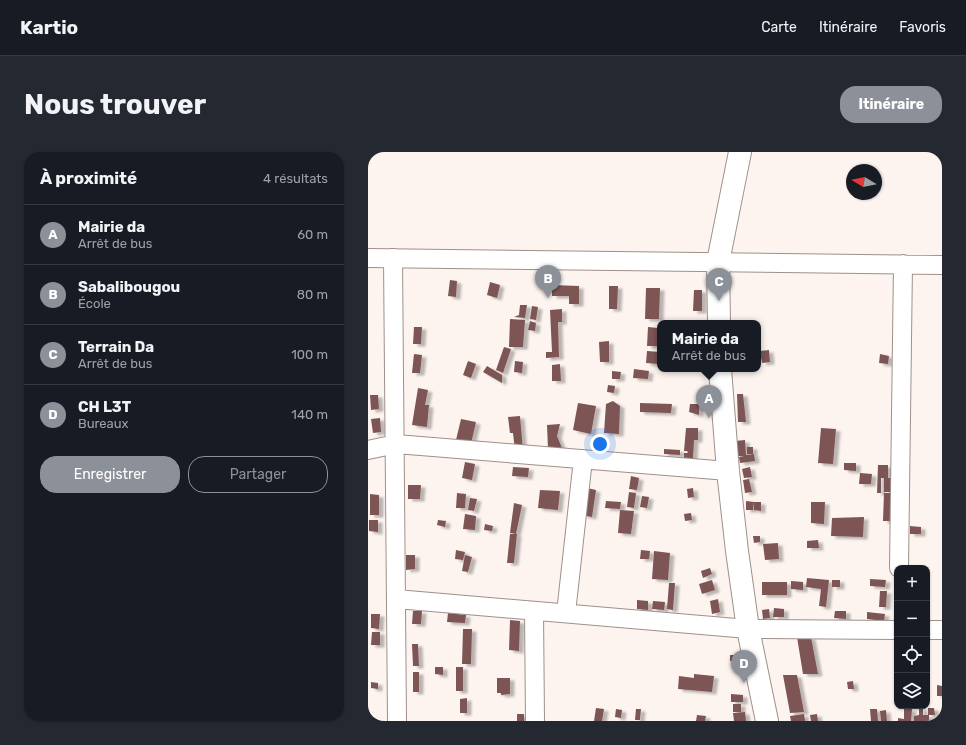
<!DOCTYPE html>
<html lang="fr">
<meta charset="utf-8">
<style>
body{margin:0;font-family:Rubik,sans-serif;background:#242831;color:#f1f3f6}
.controls{position:absolute;right:12px;bottom:12px;display:grid;overflow:hidden;border-radius:8px;box-shadow:0 1px 3px #0004}
.controls button{width:36px;height:36px;display:grid;place-items:center;padding:0;border:0;border-bottom:1px solid #363941;background:#171b24;color:#f1f3f6;font:20px sans-serif}
.compass{position:absolute;left:478px;top:12px;width:36px;height:36px;border-radius:50%;background:#171b24;box-shadow:0 1px 3px #0004;rotate:280deg}
.you{position:absolute;left:232px;top:292px;width:14px;height:14px;margin:-10px;border:3px solid #fff;border-radius:50%;background:#1a73e8;box-shadow:0 0 0 6px #1a73e833}
.badge{display:grid;place-items:center;width:26px;height:26px;border-radius:50%;background:#8c9099;color:#fff;font-size:13px;font-weight:700}
.pin{position:absolute;translate:-50% -33px;filter:drop-shadow(0 1px 2px #0008)}
.pin::after{content:'';position:absolute;top:21px;width:14px;height:12px;background:inherit;clip-path:polygon(0 0,100% 0,50% 100%)}
.popup{position:absolute;left:289px;top:168px;width:104px;height:52px;box-sizing:border-box;display:grid;place-content:center;border-radius:8px;background:#171b24;filter:drop-shadow(0 1px 3px #0005);font-size:13px;white-space:nowrap;color:#9ea1a6}
.popup b{font-size:15px;color:#f1f3f6}
.popup::after{content:'';position:absolute;left:50%;top:100%;margin-left:-8px;border:8px solid transparent;border-top-color:#171b24}
.list{margin:0;padding:0;list-style:none}
h2{display:flex;justify-content:space-between;align-items:center;height:52px;margin:0;padding:0 16px;font-size:17px}
h2 small{font-size:13px;font-weight:400;color:#9ea1a6}
.list li{display:grid;grid-template-columns:26px 1fr auto;gap:12px;align-items:center;box-sizing:border-box;height:60px;padding:0 16px;border-top:1px solid #363941}
.list b{display:block;font-size:15px;white-space:nowrap}
.list p{margin:0;font-size:13px;white-space:nowrap;color:#9ea1a6}
.list em{font-size:13px;font-style:normal;color:#9ea1a6}
.actions{display:flex;gap:8px;padding:12px 16px}
.actions a{flex:1;padding:9px 0;border:1px solid #8c9099;border-radius:16px;text-align:center;font-size:14px;color:#8c9099}
.actions .main{background:#8c9099;color:#fff}
.icon{flex:none;width:22px;height:22px;fill:none;stroke:currentColor;stroke-width:2;stroke-linecap:round;stroke-linejoin:round}
.map{position:relative;flex:none;width:574px;height:569px;overflow:hidden;border-radius:16px}
header{display:flex;align-items:center;gap:24px;box-sizing:border-box;height:56px;padding:0 20px;background:#171b24;border-bottom:1px solid #363941}
header strong{font-size:19px}
nav{display:flex;gap:22px;margin-inline-start:auto;font-size:14px}
.intro{display:flex;align-items:center;justify-content:space-between;box-sizing:border-box;height:96px;padding:0 24px}
h1{margin:0;font-size:28px}
.button{padding:10px 18px;border-radius:16px;background:#8c9099;color:#fff;font-size:14px;font-weight:700}
main{display:flex;gap:24px;padding:0 24px}
aside{flex:1;background:#171b24;border-radius:16px;box-shadow:0 1px 3px #0004}
.map>svg:first-child{display:block}
.building{fill:#7e5454;filter:url(#shadow)}
.lines{fill:none;stroke-linecap:round;stroke-linejoin:round}
.minor-casing{stroke:#9e908a;stroke-width:20}
.major-casing{stroke:#9e908a;stroke-width:24}
.minor{stroke:#fff;stroke-width:18}
.major{stroke:#fff;stroke-width:22}
</style>
<header>
<strong>Kartio</strong>
<nav><a>Carte</a><a>Itinéraire</a><a>Favoris</a></nav>
</header>
<div class="intro"><h1>Nous trouver</h1><a class="button">Itinéraire</a></div>
<main>
<aside>
<h2>À proximité<small>4 résultats</small></h2>
<ul class="list">
<li><span class="badge">A</span><div><b>Mairie da</b><p>Arrêt de bus</p></div><em>60 m</em></li>
<li><span class="badge">B</span><div><b>Sabalibougou</b><p>École</p></div><em>80 m</em></li>
<li><span class="badge">C</span><div><b>Terrain Da</b><p>Arrêt de bus</p></div><em>100 m</em></li>
<li><span class="badge">D</span><div><b>CH L3T</b><p>Bureaux</p></div><em>140 m</em></li>
</ul>
<div class="actions"><a class="main">Enregistrer</a><a>Partager</a></div>
</aside>
<div class="map">
<svg width="574" height="569" viewBox="0 0 574 569">
<defs>
<filter id="shadow"><feDropShadow dx="4.5" dy="2.5" stdDeviation="1" flood-color="#0004"/></filter>
</defs>
<rect width="100%" height="100%" fill="#fdf4f0"/>
<!-- building -->
<path class="building" d="M82 128 89 129 88 145 80 144Z
M122 130 132 133 129 146 119 143Z
M184 133 211 134V152H201V144H184Z
M241 134H250L249 157H241Z
M278 136H292L291 167H277Z
M326 138H334V159H325Z
M152 153H159L157 166 146 165 151 163Z
M164 154 170 155 168 168 162 167Z
M194 157V170H190L191 205 178 206V200H184L182 158Z
M142 167 157 168 155 195H141Z
M162 169 168 171 167 179 160 178Z
M46 175H54L53 192H45Z
M280 175 290 176 289 194H279Z
M241 189V210H232L231 190Z
M136 195 143 197 135 221 128 218Z
M401 198 402 210 394 211 392 199Z
M279 199 292 200V212L278 211Z
M46 202 54 203 52 221H44Z
M512 202 521 204 520 212 511 211Z
M100 209 108 212 103 226 95 223Z
M147 209 155 210 154 221 146 220Z
M192 212 193 229H184V213Z
M119 214 134 223V231L115 220Z
M266 217 281 219 280 227 265 226Z
M244 219 253 220 252 227H244Z
M240 233 247 234 246 241 239 240Z
M50 236 60 238 57 253H61L59 275 44 273Z
M369 242H375L378 270H370Z
M2 243H10L11 257 3 258Z
M245 249 252 254 251 282 236 281 238 252Z
M210 251 228 254 223 282 205 278Z
M272 251 304 252 303 261 272 260Z
M322 252H331V263L321 260Z
M152 264 155 298 147 299 145 281H142L140 265Z
M12 266 13 280 5 281 3 267Z
M93 267 108 270 103 292 88 288Z
M192 272 189 284 194 296 180 297 179 273Z
M318 276H330V288H326L325 307 316 308V301H320L319 299H316Z
M453 276 468 277 465 312 450 311Z
M377 288 378 303 386 302 387 309 372 311 371 305 376 304H369L367 289Z
M379 295H385V302H379Z
M296 297 312 298V303L296 302Z
M97 310 107 312 104 328 94 326Z
M476 311H488V319L476 318Z
M510 313H520V326H523L522 340H516V326H513V341H509Z
M145 315 161 316 160 325 144 324Z
M382 315 384 325 376 326 374 317Z
M492 321 504 322 503 332H491Z
M263 324 271 326 269 338 261 337Z
M381 327 384 340 377 341 375 328Z
M40 333H53L52 347H40Z
M219 336 228 338 224 365 214 363Z
M325 336 326 345 320 346 319 337Z
M172 338 192 339 190 358 170 356Z
M261 340 268 341 266 356 259 355Z
M89 341 98 342 97 356H88Z
M516 341H525L524 369H515Z
M2 342 11 343V363H2Z
M274 344 281 345 279 356 272 355Z
M102 346 109 347 106 359 100 358Z
M238 349 253 350 252 357 237 356Z
M378 349 386 350 385 358H378Z
M386 350H393V359L386 358Z
M443 350H457L456 372 443 371Z
M146 351 154 353 148 382 142 381Z
M252 358 266 359 263 382 250 381Z
M323 361 324 368 317 369 316 362Z
M97 362 108 364 107 378 95 377Z
M496 365 495 385 463 384 464 366Z
M1 368H10V380L1 379Z
M70 368 78 369 77 375 69 373Z
M117 372 125 374 124 379 116 378Z
M542 374 553 375V382H542Z
M142 382H149L146 411H139Z
M385 384H392V390L386 391Z
M450 388 451 396H439V389Z
M410 391 411 407 397 408 395 392Z
M88 398 97 400 95 408 87 407Z
M273 398 282 399 281 407H272Z
M286 399 302 401 300 428 284 427Z
M38 403H47V417L38 418Z
M97 403 104 405 100 420 94 419Z
M342 416 344 422 335 426 333 419Z
M439 426 461 428 458 455 451 454 453 437 438 435Z
M502 427 518 428 517 435 502 434Z
M344 428 347 438 334 442 331 432Z
M464 428H472V435H464Z
M423 429 435 430V438L423 437Z
M394 430H419V443H394Z
M301 431H307L305 458 299 457Z
M512 439H519L518 455H511Z
M350 447 352 460 344 462 342 449Z
M269 448 280 449V458L269 457Z
M285 449 297 450 296 458 284 457Z
M406 456 416 457V465H405Z
M401 457 402 466 395 467 394 458Z
M45 459H54L53 472H44Z
M467 459H478V467L466 466Z
M499 460 517 462 516 469 499 467Z
M80 461 98 463 97 471 79 470Z
M3 462H12L11 477 3 476Z
M142 468 152 469 151 499 141 498Z
M95 477H104L103 512H94Z
M4 480H12V493H3Z
M429 485H443L450 522H435Z
M44 492H50L51 514H45Z
M362 503H369V510L362 509Z
M67 515H75V523L67 522Z
M88 515H95V539H88Z
M45 520H51V540H45Z
M326 522 346 524 344 540 310 537 311 524 326 526Z
M415 523H429L436 560 422 561Z
M129 526H142V542L133 543V541H129Z
M485 529 486 537H480L479 530Z
M3 530 10 531V537L3 536Z
M569 533 574 534V544H569Z
M363 542 375 543V550H363Z
M99 546V561H92V547Z
M365 552H373V560H365Z
M228 556 236 557 234 569H226Z
M536 556 544 557 543 569H530V566L536 567Z
M551 556H555V563H560V556H566L567 563H561V569H546V564L551 563Z
M248 557 254 558 253 566 247 565Z
M268 557H273L272 568H267Z
M502 557H509L510 569H503Z
M518 558 519 569H513L512 559Z
M377 560 378 569H366L365 561Z
M149 562H156V569H149Z
M436 562 437 569H423L422 564Z
M449 562 450 569H443L442 563Z
M329 563 338 564 337 569H328Z"/>
<g class="lines">
<defs>
<path id="minor" d="M0 106 574 113
M25 106 29 569
M0 298 28 292 360 319
M531 416 535 112
M28 447 380 477 529 478
M166 459 167 569
M198 461 215 307
M559 478H574"/>
<path id="major" d="M351 171 350 110 372 0
M352 217 360 319 369 399 380 477 399 569"/>
</defs>
<!-- minor casing -->
<use href="#minor" class="minor-casing"/>
<!-- major casing -->
<use href="#major" class="major-casing"/>
<!-- minor -->
<use href="#minor" class="minor"/>
<!-- major -->
<use href="#major" class="major"/>
</g>
</svg>
<div class="controls">
<button>+</button>
<button>−</button>
<button><svg class="icon" aria-label="locate" viewBox="0 0 24 24"><circle cx="12" cy="12" r="6"/><path d="M12 2v4M12 18v4M2 12h4M18 12h4"/></svg></button>
<button><svg class="icon" aria-label="layers" viewBox="0 0 24 24"><path d="M12 4l9 5-9 5-9-5zM3 14l9 5 9-5"/></svg></button>
</div>
<svg class="compass" viewBox="-18 -18 36 36"><path d="M0-13l5 13h-10z" fill="#e53935"/><path d="M0 13l5-13h-10z" fill="#9ea1a6"/></svg>
<div class="you"></div>
<div class="pin badge" style="left:341px;top:266px">A</div>
<div class="popup"><b>Mairie da</b>Arrêt de bus</div>
<div class="pin badge" style="left:180px;top:146px">B</div>
<div class="pin badge" style="left:351px;top:149px">C</div>
<div class="pin badge" style="left:376px;top:531px">D</div>
</div>
</main>
